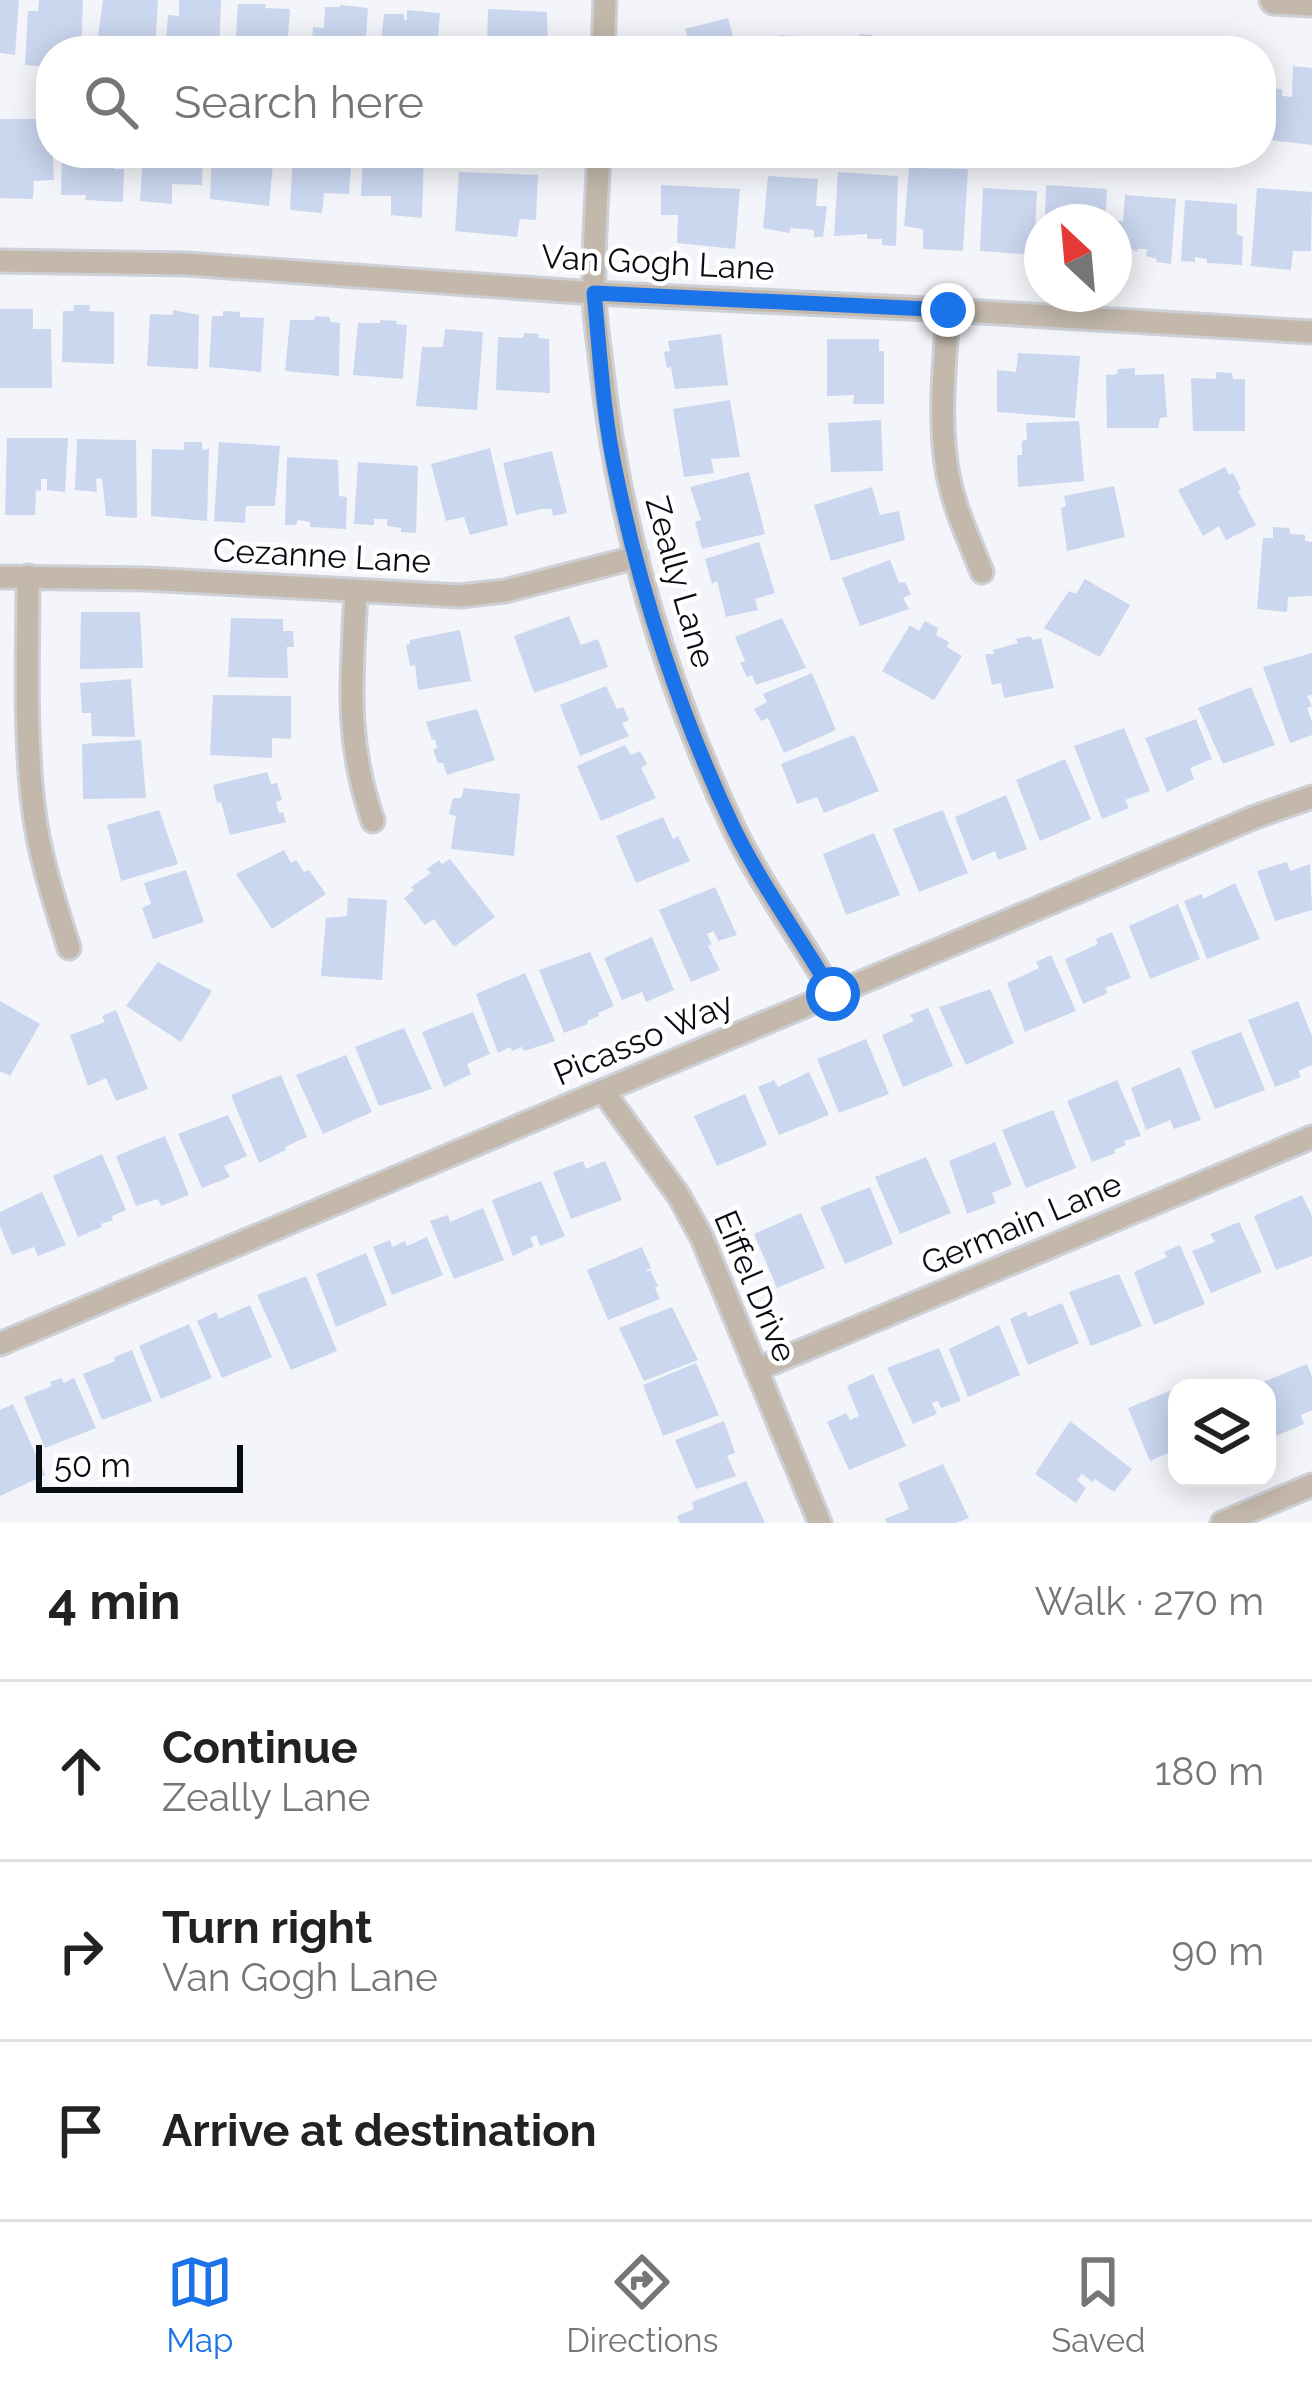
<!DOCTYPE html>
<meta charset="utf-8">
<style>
body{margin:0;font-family:Raleway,sans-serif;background:#f6f6f6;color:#222}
.controls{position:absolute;right:36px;bottom:36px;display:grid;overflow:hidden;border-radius:24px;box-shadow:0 6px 30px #0003}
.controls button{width:108px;height:108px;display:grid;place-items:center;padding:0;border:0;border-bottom:3px solid #e0e0e0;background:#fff;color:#222;font:60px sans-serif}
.compass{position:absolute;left:1024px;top:204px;width:108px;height:108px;border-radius:50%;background:#fff;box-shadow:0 6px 30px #0003;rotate:334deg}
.scale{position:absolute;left:36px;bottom:30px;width:207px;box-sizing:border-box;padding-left:12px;border:6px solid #080c13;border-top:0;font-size:33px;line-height:42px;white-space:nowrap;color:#080c13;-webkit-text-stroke:9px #fff;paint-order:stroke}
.stop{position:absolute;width:36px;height:36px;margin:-27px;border:9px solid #1a73e8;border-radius:50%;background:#fff}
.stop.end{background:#1a73e8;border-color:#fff;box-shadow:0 3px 12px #0008}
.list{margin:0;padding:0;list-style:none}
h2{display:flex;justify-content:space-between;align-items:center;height:156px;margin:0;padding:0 48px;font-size:51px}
h2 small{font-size:39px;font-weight:400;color:#767676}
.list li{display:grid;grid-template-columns:78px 1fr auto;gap:36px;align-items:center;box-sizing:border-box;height:180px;padding:0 48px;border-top:3px solid #e0e0e0}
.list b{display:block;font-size:45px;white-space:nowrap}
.list p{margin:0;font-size:39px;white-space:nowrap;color:#767676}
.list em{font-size:39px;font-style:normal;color:#767676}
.icon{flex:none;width:66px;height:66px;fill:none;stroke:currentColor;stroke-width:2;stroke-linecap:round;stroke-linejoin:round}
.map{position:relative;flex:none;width:1312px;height:1523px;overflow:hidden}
.search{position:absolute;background:#fff;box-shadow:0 6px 30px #0003;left:36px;right:36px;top:36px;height:132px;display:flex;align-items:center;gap:30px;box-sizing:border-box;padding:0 42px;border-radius:48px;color:#767676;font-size:45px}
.sheet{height:696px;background:#fff}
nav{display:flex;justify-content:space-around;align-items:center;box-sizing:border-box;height:168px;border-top:3px solid #e0e0e0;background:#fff;font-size:33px;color:#767676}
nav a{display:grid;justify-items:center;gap:6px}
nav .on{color:#1a73e8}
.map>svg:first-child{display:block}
.building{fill:#cad7ef}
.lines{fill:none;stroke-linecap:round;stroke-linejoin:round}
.minor-casing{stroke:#cdd0d5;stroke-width:27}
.tertiary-casing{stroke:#cdd0d5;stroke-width:33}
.minor{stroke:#c4b8ac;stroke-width:21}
.tertiary{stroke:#c4b8ac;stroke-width:27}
.route{stroke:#1a73e8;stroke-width:15}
.labels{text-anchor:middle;stroke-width:9;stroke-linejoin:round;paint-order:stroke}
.street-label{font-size:33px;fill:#080c13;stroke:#fff}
</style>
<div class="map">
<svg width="1312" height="1523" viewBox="0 0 1312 1523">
<rect width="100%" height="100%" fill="#f3f5fa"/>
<!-- building -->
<path class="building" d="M0 0H19L15 55 0 53Z
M39 0H83L81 51H51V67L25 65 28 11H38Z
M103 0H158L155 51 122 48 123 44 97 43Z
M179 0H221L219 51H165L168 15 179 16Z
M238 4H266L265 8 290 9 287 51H235Z
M340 5 368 8 365 51H311L313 27 324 28 325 7H340Z
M488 9 547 12 548 51H487Z
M407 10 440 13 437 51H380L384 14H404V20H407Z
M728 18 737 51H691L685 29Z
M859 34 872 35 873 46 875 42 905 43V51H850L851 45 859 46Z
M779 35 816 37 815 51 777 49Z
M922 37 942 39 943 46H975V51H921Z
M1293 66 1312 68V145L1261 139 1263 88 1282 89V96L1292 97Z
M0 119H51L54 180 34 181 33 199 0 198Z
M62 153H114V169H124L123 202 85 200 86 195H61Z
M143 153H203L202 185 172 184V204L140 201Z
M212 153H274L269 206 210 199Z
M293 153H352L349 194 324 193 322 213 290 210Z
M363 153H424L422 218 391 215V196H361Z
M474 153H547L545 163 474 156Z
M662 153H725L724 167 662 166Z
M909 168 968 169 963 251 923 249V229L904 226Z
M459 172 538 175 536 220 520 219 517 237 455 231Z
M838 172 898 176 896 246 882 245V239H867V234L834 236Z
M768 176 818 179 816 206H827L823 237H814V230L791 228 789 233 763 228Z
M661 185 740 189 735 249 677 243 678 215H661Z
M1046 185 1107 189 1105 222H1045Z
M983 188 1037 191 1034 255 980 251Z
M1257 188 1312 192 1311 251H1293L1291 270 1251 266Z
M1125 195 1176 199 1171 264 1156 262 1157 259 1146 256 1147 249H1138L1137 252 1130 248H1124V252L1114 251V220L1123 221Z
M1185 200 1237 204V235L1243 236 1242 265 1207 263V259L1195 257V262L1181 261Z
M73 305H90L89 311 114 312V364L62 362 63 311H74Z
M0 309H33V329H51L52 388H0Z
M173 310 199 315 198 369 147 366 150 314 173 315Z
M223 311 240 312V317L264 318 261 372 209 367 212 316H223Z
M315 316 330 317V322L340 323 339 376 285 371 290 320H314Z
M380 320 397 321 396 324 407 325 403 379 353 375 358 323H380Z
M445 329 483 332 477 410 416 406 422 347H443Z
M524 333 539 334V338L549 339 550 393 496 390 498 337 523 338Z
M721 334 728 385 675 389 671 367 667 368 664 352 670 351 668 341Z
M827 339H879V351H884V404H853L854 395 827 396Z
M1018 353 1080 356 1075 418 997 412V370L1016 372Z
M1135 368V375L1164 374 1167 417 1160 418 1158 428H1107L1106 375 1117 374 1118 369Z
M1216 372 1232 373 1233 379H1245V431H1193L1191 378 1216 379Z
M730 400 740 457 711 459 714 473 684 477 673 409Z
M881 420 883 471 831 472 828 423Z
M1079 421 1084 481 1018 487 1017 455H1022V441L1027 440 1026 423Z
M7 438H68L65 492 47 490V479H41V491L36 490 35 515H5Z
M77 439 136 440 137 518 106 516 102 478 96 479 97 492 75 490Z
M184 442H202V450L209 449 207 521 151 516 152 449 184 450Z
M219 442 280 446 275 506H246L245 523 214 521Z
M490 448 508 525 470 535 464 517 446 521 431 464Z
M552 451 567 513 553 516 552 509H541L516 515 503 463Z
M287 457 338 460 339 496 347 497 346 529 310 527V522L298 520 296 525H285Z
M358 462 418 466 416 533 401 532V528L387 526V519H374V525L354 524Z
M1225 467 1229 475 1233 473 1241 489 1238 491 1256 525 1226 540 1219 526 1203 536 1178 490Z
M749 472 765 534 702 549 695 522 701 520 690 487Z
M1114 486 1125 537 1067 551 1061 508 1066 506 1064 496Z
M872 487 880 515 899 511 905 540 831 561 814 505Z
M1273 527 1289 528 1290 534 1305 535V541L1312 542V596L1288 597 1287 612 1257 609 1263 538H1273Z
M759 542 775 593 755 599 758 610 726 617 717 581 712 584 705 559Z
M890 560 899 583 905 582 911 594 903 598 909 609 860 626 842 578Z
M1085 579 1130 605 1100 657 1044 628 1069 591 1076 594Z
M81 612H140L143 668 80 669Z
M569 616 581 645 598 639 608 667 534 693 514 636Z
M231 618 283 619V631H293L294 647H287L288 678 228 677Z
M782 618 806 668 756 685 752 675 747 677 740 663 745 661 735 637Z
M925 621 938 628 936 635 949 642 947 647 962 656 934 700 882 671 910 625 919 631Z
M460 630 471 681 418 690 415 665 410 666 406 645 410 644V640Z
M1030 636 1033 640 1041 638 1054 688 1004 698 1001 683 992 685 985 654H994L993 650 1018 643 1016 639Z
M1312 653V695L1307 696 1312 706 1307 708 1312 722V735L1290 743 1263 667Z
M812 673 836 730 784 753 768 718 761 721 754 709 767 702 763 694Z
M131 679 135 737 92 736 91 713H82L80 683Z
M606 686 617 709 623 707 629 720 622 723 629 736 580 756 560 705Z
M1251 687 1275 745 1223 764 1198 708Z
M213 695 291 696V739L272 738V758L210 755Z
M477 709 495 760 447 775 443 763H438L433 750 437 748 435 739 432 740 426 722Z
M1196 719 1212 759 1190 768 1194 779 1167 792 1145 738Z
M1124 728 1150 791 1125 800 1129 808 1102 819 1074 746Z
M854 735 879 791 824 813 817 797 797 804 781 764Z
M141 740 146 798 83 799 82 744Z
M625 745 631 755 640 751 647 764 641 768 656 798 601 821 577 766Z
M1065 759 1091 819 1040 841 1016 780Z
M267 772 271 784 277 783 282 800 276 802 279 813 283 812 286 822 230 835 221 802 217 803 213 785Z
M464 788 520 794 514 856 451 849 456 816 449 814 453 798H461Z
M1006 795 1027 849 998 860 995 851 972 861 955 817Z
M159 810 178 864 121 881 107 825Z
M943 810 968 873 919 892 893 829Z
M663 817 673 839 678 836 690 861 636 883 616 836Z
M874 833 900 895 846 915 823 854Z
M284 850 291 863 296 860 304 872 309 870 326 894 272 929 236 874Z
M450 859 495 917 454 947 434 919 425 925 404 898 414 890 411 887 431 873 427 869 439 860 442 864Z
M1287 862 1290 871 1310 864 1312 910 1275 921 1257 871Z
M186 870 204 922 153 939 142 908 151 904 144 883Z
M1235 883 1260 939 1207 959 1184 901 1202 894 1203 899Z
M715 887 737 935 718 941 714 931 707 934 712 944 708 946 720 970 691 982 659 910Z
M348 898 387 900 382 980 321 976 326 918 347 916Z
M1178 904 1200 959 1150 979 1129 926Z
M1112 932 1131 978 1105 988 1108 993 1083 1004 1065 959 1098 944 1096 939Z
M652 937 674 990 646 1002 642 992 622 1000 604 958Z
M590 952 614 1006 598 1013 599 1016 587 1021 588 1024 564 1033 539 970Z
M1051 955 1076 1011 1025 1032 1007 983 1039 968 1036 962Z
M158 962 212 991 181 1042 126 1006Z
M525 973 555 1041 524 1051 522 1047 512 1051 510 1047 498 1053 476 994Z
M990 989 1014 1043 966 1065 939 1007Z
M0 1001 40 1024 10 1076 0 1071Z
M1298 1001 1312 1036V1065L1298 1071 1301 1077 1275 1087 1248 1020Z
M928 1008 953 1066 903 1087 882 1035 914 1021 910 1015Z
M116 1010 148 1089 116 1101 106 1078 88 1086 70 1035 105 1022 102 1016Z
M473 1012 490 1054 467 1064 471 1074 444 1087 422 1032Z
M404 1028 432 1089 379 1106 355 1047Z
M1241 1032 1265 1090 1215 1109 1191 1051Z
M866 1039 889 1094 839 1113 817 1059Z
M346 1055 372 1112 323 1134 296 1075Z
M1180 1067 1201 1120 1174 1129 1170 1120 1146 1130 1131 1088Z
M809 1072 829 1115 779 1135 758 1087 774 1080 778 1087Z
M281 1075 307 1137 285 1147 286 1150 259 1163 231 1095Z
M1117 1080 1141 1136 1124 1141 1126 1145 1114 1150 1116 1153 1092 1162 1067 1101Z
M745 1094 767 1145 717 1166 694 1116Z
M1053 1110 1076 1168 1026 1188 1002 1130Z
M228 1115 247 1156 224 1166 230 1177 202 1188 178 1134Z
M165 1136 189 1195 161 1206 158 1199 136 1206 116 1156Z
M995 1142 1012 1185 992 1193 996 1203 967 1214 949 1161Z
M102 1154 126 1210 112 1216 113 1220 101 1224 102 1227 78 1237 53 1176Z
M926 1157 951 1213 900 1234 875 1177Z
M583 1161 586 1169 605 1161 622 1200 571 1219 553 1172Z
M541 1181 565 1236 540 1246 536 1235 530 1238 534 1246 513 1256 492 1200Z
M870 1187 893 1244 845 1264 820 1207Z
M42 1192 66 1245 38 1256 34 1247 12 1255 0 1226V1212Z
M1302 1195 1312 1216V1256L1276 1270 1254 1216Z
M483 1208 504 1260 454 1279 430 1221 448 1215 450 1222Z
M801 1213 825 1268 777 1288 754 1234Z
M1239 1222 1262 1272 1211 1293 1192 1251 1215 1242 1210 1234Z
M427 1237 443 1275 392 1295 373 1247 390 1240 392 1247 405 1241 407 1246Z
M1180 1245 1205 1304 1154 1325 1134 1272 1167 1257 1164 1252Z
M642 1247 651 1268 647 1270V1272L650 1270 658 1286 655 1288 660 1299 608 1320 587 1270Z
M366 1253 387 1305 336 1327 316 1274Z
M1119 1274 1142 1326 1091 1346 1069 1292Z
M306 1276 337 1351 291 1370 257 1295Z
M1062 1303 1079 1343 1028 1365 1010 1319 1026 1311 1028 1317Z
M250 1305 272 1357 222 1378 197 1321 216 1312 219 1319Z
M672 1307 698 1360 644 1381 619 1328Z
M189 1324 212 1378 161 1399 139 1346Z
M999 1325 1020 1375 968 1397 949 1349Z
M939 1348 961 1401 941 1408 938 1401 932 1403 937 1414 913 1424 887 1368Z
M132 1350 152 1401 102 1420 83 1374 115 1361 114 1357Z
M696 1363 719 1415 663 1436 643 1385Z
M1307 1364 1312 1377V1410L1301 1415 1304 1424 1276 1436 1267 1411V1388H1249Z
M873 1374 906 1446 849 1470 827 1422 846 1413 850 1420 859 1416 847 1386Z
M61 1378 64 1383 74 1378 96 1428 45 1448 24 1397 52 1386 50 1382Z
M1177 1388V1437L1173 1438 1177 1449 1150 1461 1128 1408Z
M13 1404 45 1475 0 1496V1410Z
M724 1421 735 1453 727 1456 736 1476 696 1489 675 1440Z
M1070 1421 1132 1469 1114 1492 1095 1479 1092 1482 1082 1474 1077 1480 1086 1488 1076 1503 1035 1474Z
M943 1464 969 1518 956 1523H887L885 1519 909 1509 898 1483Z
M746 1481 765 1523H680L677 1516 694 1509 692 1502Z"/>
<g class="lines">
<defs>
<path id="minor" d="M603 51 605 0
M599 153C597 199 593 245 594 290 594 315 598 339 601 363 618 523 665 683 734 829 762 886 801 939 833 994
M0 261 187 264 594 293 948 310 1312 332
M948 310C945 361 939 413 946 463 951 501 968 537 982 572
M28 576C28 655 24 734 34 812 40 859 55 903 69 948
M0 577 146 579 460 596 505 591 637 557
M356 591C352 676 344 738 373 821
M603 1091 679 1196 702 1238 820 1523
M0 1344 1255 817 1312 797
M756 1370 1312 1137
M1222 1523 1312 1485"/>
<path id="tertiary" d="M1274 0 1312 2"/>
</defs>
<!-- minor casing -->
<use href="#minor" class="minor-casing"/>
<!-- tertiary casing -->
<use href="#tertiary" class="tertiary-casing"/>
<!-- minor -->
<use href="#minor" class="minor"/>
<!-- tertiary -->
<use href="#tertiary" class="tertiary"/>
</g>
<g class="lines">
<!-- route -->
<path class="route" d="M833 994C801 939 762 886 734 829 682 720 640 593 616 474 603 415 600 353 594 293L948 310"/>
</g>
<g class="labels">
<!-- street labels -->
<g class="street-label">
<text transform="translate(658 262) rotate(3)" y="12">Van Gogh Lane</text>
<text transform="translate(322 555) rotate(3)" y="12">Cezanne Lane</text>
<text transform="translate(681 582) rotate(74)" y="12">Zeally Lane</text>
<text transform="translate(643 1038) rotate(-23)" y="12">Picasso Way</text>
<text transform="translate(1021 1223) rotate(-23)" y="12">Germain Lane</text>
<text transform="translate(756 1286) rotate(67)" y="12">Eiffel Drive</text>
</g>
</g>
</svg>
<div class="controls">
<button><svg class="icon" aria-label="layers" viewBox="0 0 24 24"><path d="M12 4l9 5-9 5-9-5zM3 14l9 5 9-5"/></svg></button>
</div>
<svg class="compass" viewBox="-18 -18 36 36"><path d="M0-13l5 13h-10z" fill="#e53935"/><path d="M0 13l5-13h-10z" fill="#767676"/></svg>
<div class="scale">50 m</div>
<div class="stop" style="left:833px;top:994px"></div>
<div class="stop end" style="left:948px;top:310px"></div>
<div class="search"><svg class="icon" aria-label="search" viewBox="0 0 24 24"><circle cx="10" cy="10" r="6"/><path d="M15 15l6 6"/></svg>Search here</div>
</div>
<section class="sheet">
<h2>4 min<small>Walk · 270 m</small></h2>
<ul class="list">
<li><svg class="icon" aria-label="ahead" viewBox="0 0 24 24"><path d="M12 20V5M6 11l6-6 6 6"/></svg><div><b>Continue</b><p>Zeally Lane</p></div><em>180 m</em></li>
<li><svg class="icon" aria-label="right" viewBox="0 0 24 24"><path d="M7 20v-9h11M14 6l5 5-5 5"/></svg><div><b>Turn right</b><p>Van Gogh Lane</p></div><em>90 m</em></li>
<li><svg class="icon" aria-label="arrive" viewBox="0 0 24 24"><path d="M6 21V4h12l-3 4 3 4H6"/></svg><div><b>Arrive at destination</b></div></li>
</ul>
</section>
<nav>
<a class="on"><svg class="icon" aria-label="map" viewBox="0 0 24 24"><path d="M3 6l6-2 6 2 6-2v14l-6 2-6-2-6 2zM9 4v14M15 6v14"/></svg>Map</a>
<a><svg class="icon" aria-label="directions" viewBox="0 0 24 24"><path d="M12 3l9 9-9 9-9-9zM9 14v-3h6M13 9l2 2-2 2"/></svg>Directions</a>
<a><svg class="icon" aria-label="saved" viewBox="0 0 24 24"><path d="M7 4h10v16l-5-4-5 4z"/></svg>Saved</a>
</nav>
